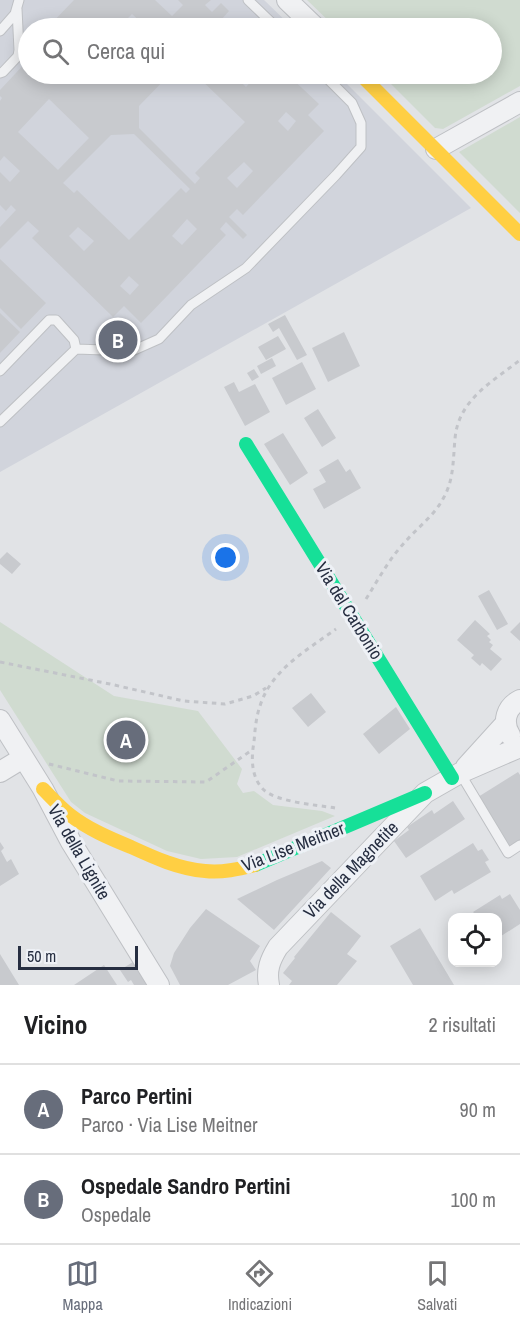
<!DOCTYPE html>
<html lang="it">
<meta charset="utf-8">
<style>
body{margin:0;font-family:"Archivo Narrow",sans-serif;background:#f6f6f6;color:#202124}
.controls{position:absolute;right:18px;bottom:18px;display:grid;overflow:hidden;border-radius:12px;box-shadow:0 3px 15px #0003}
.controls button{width:54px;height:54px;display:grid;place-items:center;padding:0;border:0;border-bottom:2px solid #e0e0e0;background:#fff;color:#202124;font:30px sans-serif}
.scale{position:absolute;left:18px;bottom:15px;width:120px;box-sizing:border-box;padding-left:6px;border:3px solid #262e41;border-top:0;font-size:16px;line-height:21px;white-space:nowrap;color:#262e41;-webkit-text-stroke:4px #eef1f6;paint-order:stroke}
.you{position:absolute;left:226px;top:558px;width:21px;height:21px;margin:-15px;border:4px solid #fff;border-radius:50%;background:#1a73e8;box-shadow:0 0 0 9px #1a73e833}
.badge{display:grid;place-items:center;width:39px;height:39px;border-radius:50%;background:#676d7b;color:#fff;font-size:20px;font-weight:700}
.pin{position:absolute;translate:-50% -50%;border:3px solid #fff;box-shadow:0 2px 6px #0006}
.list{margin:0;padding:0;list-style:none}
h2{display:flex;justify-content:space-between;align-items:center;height:78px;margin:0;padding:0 24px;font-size:26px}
h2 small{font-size:20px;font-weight:400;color:#757577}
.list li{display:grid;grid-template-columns:39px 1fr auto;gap:18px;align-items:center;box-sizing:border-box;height:90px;padding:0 24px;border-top:2px solid #e0e0e0}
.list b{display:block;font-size:22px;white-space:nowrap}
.list p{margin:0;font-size:20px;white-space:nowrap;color:#757577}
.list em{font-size:20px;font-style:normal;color:#757577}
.icon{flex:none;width:33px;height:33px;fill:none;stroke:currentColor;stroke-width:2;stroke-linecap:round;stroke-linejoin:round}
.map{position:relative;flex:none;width:520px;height:985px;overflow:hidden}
.search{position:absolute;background:#fff;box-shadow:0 3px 15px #0003;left:18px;right:18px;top:18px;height:66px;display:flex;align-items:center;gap:15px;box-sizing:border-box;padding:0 21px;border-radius:33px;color:#757577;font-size:22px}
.sheet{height:258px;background:#fff}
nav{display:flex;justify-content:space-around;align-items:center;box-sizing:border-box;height:84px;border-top:2px solid #e0e0e0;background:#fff;font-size:16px;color:#757577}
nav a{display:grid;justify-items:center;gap:3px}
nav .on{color:#676d7b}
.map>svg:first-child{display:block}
.built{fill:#d1d4dc}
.green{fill:#d0dbd0}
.building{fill:#c8cace;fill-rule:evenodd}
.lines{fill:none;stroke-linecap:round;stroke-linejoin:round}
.lane-casing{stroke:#bec0c4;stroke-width:11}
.street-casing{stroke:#bec0c4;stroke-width:22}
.path{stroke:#c2c4c9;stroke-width:3;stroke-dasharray:4.5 4.5;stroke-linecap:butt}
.lane{stroke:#f0f1f3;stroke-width:9}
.street{stroke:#f0f1f3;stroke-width:20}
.fast{stroke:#16e098;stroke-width:14}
.slow{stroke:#ffcf43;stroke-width:14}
.labels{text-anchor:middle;stroke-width:6;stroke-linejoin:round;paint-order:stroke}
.street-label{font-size:18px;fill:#262e41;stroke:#eef1f6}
</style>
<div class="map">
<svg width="520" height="985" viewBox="0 0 520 985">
<rect width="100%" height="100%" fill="#e1e3e6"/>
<!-- built -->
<path class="built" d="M0 0H264L293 28H28V74H337L471 208 0 472Z"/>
<!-- green -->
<path class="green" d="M307 0H520V86L443 129 435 128 381 74H492V28H336Z
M520 117V213L459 152Z
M0 622 114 696 198 711 242 769 237 784 243 793 254 791 273 805 322 811 335 816 237 857 201 859 167 851 85 813 71 802 0 690Z"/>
<!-- building -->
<path class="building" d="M74 0H155L172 16 183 5 178 0H211L205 5 212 12 221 3 229 11 221 20 231 28H147L132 14 118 28H47Z
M28 60V74H128L140 84 150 74H170L139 106V128L195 184 200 178 195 173 245 122 195 74H233L246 87 256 76 253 74H287L319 104 308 115 324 131 243 215 237 209 229 217 247 235 243 239 226 222 220 229 226 235 141 323 124 306 113 317 32 238 39 231 28 221 0 249V227L16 210 11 205 6 211 0 205V172L10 182 20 171 4 156 0 161V101L2 98 0 96V90ZM49 99 89 138 58 170 18 132ZM286 112 296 121 288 131 278 121ZM134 134 190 189 186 193 181 188 129 240 77 190 74 193 63 183 111 135ZM244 162 253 171 237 188 227 178ZM187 219 197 229 182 245 172 236ZM78 227 94 241 84 251 69 236ZM129 276 139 285 130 295 120 286Z
M0 259 46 303 21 329 0 308Z
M0 313 20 332 0 353Z
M285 315 307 355 297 360 279 328 273 332 268 324Z
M344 332 360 366 328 382 312 348Z
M278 336 286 349 266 360 258 347Z
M272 358 276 366 261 374 257 366Z
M302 362 316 389 286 405 272 378Z
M254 369 259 377 252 381 247 373Z
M234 382 239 392 255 384 270 412 245 426 224 387Z
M318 409 336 438 322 447 304 418Z
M283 433 308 473 290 485 264 444Z
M338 459 346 472 350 469 361 488 324 509 313 489 326 482 319 470Z
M7 552 21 564 12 574 0 564V559Z
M489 590 508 624 497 630 478 596Z
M475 620 490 634 487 636 491 640 489 642 493 645 490 649 502 659 491 671 482 663 480 666 471 658 474 655 457 640Z
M520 622V641L510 632Z
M311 693 326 712 308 727 292 708Z
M396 707 410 729 379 754 363 734Z
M518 772 520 775V841L509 847 478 797Z
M453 801 465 819 406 858 394 841 409 830 407 827 432 810 434 814Z
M0 842 4 848 1 851 7 862 11 859 19 874 0 886Z
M473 843 478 851 482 849 489 860 485 862 491 872 454 894 452 890 435 901 420 876Z
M322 861 331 868 274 930 237 899 277 880Z
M510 894 520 910V924L498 938V918H472L476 915 473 912 500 895 502 899Z
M206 909 260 946 250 961 256 970 228 985H180L170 966 174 953 190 928Z
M331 912 361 936 347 954 357 961 337 985H289L292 981 283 973 295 958 294 957Z
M420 928 454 985H413L390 946Z
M0 954 19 985H0Z
M133 962 148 985H134L131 980 128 982 120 970Z
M104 965 117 985H74Z"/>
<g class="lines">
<defs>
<path id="lane" d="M248 0 277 28
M0 31 15 14 19 0
M0 73 3 72 18 56 19 50 17 9
M0 371 49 320H56L74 340 76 349
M0 422 76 349 132 351 159 339 191 305 246 268 336 175 361 147V123L352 103 323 74
M460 773 508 853 520 845"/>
<path id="street" d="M287 0 316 28
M436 149 520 102
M0 720 43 789 71 842 159 985
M510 735C502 722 506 707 520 700
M466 767 505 724
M0 772 23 758
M269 985C266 970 270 960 278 947L425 793 460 773 520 747"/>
</defs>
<!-- lane casing -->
<use href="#lane" class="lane-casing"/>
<!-- street casing -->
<use href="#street" class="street-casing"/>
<!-- path -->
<path class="path" d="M366 599C378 580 389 559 405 542 418 527 435 515 444 497 454 479 453 459 455 439 458 400 492 382 520 360
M0 662 110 684 184 701 225 704 253 696 266 688
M49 764 118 781 206 782 252 750
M335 808C317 805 277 802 264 790 251 778 251 758 254 742 255 730 256 717 260 706 271 670 307 650 336 629"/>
<!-- lane -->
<use href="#lane" class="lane"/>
<!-- street -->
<use href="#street" class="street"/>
<!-- fast -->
<path class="fast" d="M246 444 452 778
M255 865 425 793"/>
<!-- slow -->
<path class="slow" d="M360 74 520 234
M43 789C52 798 60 807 70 815 88 829 109 838 131 847 155 858 179 869 205 871 222 873 239 869 255 865"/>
</g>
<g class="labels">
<!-- street labels -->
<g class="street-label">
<text transform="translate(349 611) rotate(58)" y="6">Via del Carbonio</text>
<text transform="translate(293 847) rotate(-21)" y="6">Via Lise Meitner</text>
<text transform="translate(79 852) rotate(60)" y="6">Via della Lignite</text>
<text transform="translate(351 870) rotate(-46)" y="6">Via della Magnetite</text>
</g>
</g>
</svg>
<div class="controls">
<button><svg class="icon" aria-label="locate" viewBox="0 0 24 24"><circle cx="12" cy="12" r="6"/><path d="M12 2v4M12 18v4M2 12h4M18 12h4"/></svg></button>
</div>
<div class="scale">50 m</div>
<div class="you"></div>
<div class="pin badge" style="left:126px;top:740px">A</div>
<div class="pin badge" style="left:118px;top:340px">B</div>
<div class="search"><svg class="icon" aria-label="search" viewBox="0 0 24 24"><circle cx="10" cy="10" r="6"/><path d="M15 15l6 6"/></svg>Cerca qui</div>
</div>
<section class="sheet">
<h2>Vicino<small>2 risultati</small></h2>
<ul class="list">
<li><span class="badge">A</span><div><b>Parco Pertini</b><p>Parco · Via Lise Meitner</p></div><em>90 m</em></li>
<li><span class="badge">B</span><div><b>Ospedale Sandro Pertini</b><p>Ospedale</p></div><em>100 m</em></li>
</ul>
</section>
<nav>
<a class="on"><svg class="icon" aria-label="map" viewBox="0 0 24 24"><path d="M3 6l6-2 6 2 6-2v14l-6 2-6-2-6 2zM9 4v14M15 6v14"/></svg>Mappa</a>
<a><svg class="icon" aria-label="directions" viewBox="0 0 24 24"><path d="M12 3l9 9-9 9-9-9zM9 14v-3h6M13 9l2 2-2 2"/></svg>Indicazioni</a>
<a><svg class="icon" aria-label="saved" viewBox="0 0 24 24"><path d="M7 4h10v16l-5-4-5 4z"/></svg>Salvati</a>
</nav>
